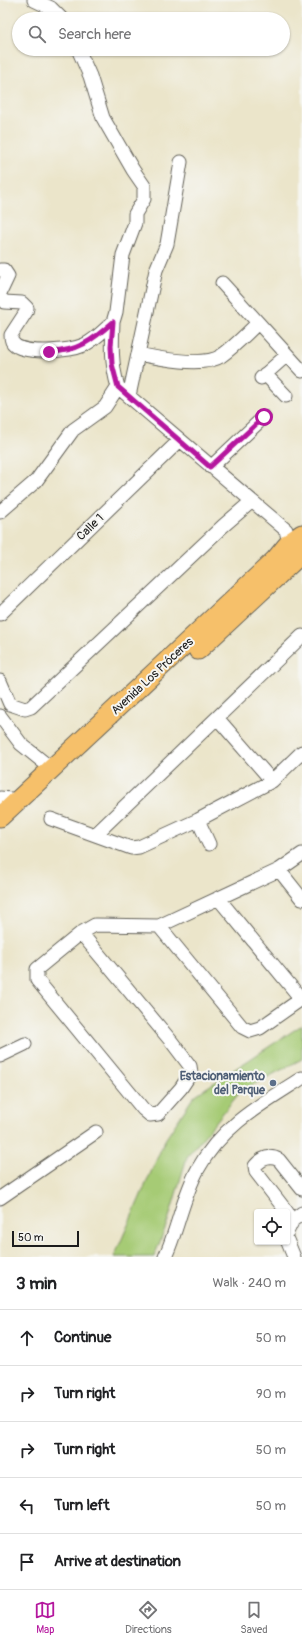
<!DOCTYPE html>
<meta charset="utf-8">
<style>
body{margin:0;font-family:Pangolin,sans-serif;background:#f6f6f6;color:#202124}
.controls{position:absolute;right:12px;bottom:12px;display:grid;overflow:hidden;border-radius:4px;box-shadow:0 1px 3px #0004}
.controls button{width:36px;height:36px;display:grid;place-items:center;padding:0;border:0;border-bottom:1px solid #e0e0e0;background:#fff;color:#202124;font:20px sans-serif}
.scale{position:absolute;left:12px;bottom:10px;width:67px;box-sizing:border-box;padding-left:4px;border:2px solid #1c1c1c;border-top:0;font-size:11px;line-height:14px;white-space:nowrap;color:#1c1c1c;-webkit-text-stroke:3px #f6f6f2;paint-order:stroke}
.stop{position:absolute;width:12px;height:12px;margin:-9px;border:3px solid #b5179e;border-radius:50%;background:#fff}
.stop.end{background:#b5179e;border-color:#fff;box-shadow:0 1px 4px #0008}
.list{margin:0;padding:0;list-style:none}
h2{display:flex;justify-content:space-between;align-items:center;height:52px;margin:0;padding:0 16px;font-size:17px}
h2 small{font-size:13px;font-weight:400;color:#757577}
.list li{display:grid;grid-template-columns:26px 1fr auto;gap:12px;align-items:center;box-sizing:border-box;height:56px;padding:0 16px;border-top:1px solid #e0e0e0}
.list b{display:block;font-size:15px;white-space:nowrap}
.list em{font-size:13px;font-style:normal;color:#757577}
.icon{flex:none;width:22px;height:22px;fill:none;stroke:currentColor;stroke-width:2;stroke-linecap:round;stroke-linejoin:round}
.map{position:relative;flex:none;width:302px;height:1257px;overflow:hidden}
.search{position:absolute;background:#fff;box-shadow:0 1px 3px #0004;left:12px;right:12px;top:12px;height:44px;display:flex;align-items:center;gap:10px;box-sizing:border-box;padding:0 14px;border-radius:22px;color:#757577;font-size:15px}
.sheet{height:332px;background:#fff}
nav{display:flex;justify-content:space-around;align-items:center;box-sizing:border-box;height:56px;border-top:1px solid #e0e0e0;background:#fff;font-size:11px;color:#757577}
nav a{display:grid;justify-items:center;gap:2px}
nav .on{color:#b5179e}
.map>svg:first-child{display:block}
.green{fill:#a6cb75;stroke:#617448}
.lines{fill:none;stroke-linecap:round;stroke-linejoin:round}
.minor-casing{stroke:#646259;stroke-width:15}
.highway-casing{stroke:#646259;stroke-width:21}
.minor{stroke:#fff;stroke-width:13}
.highway{stroke:#f6c06b;stroke-width:19}
.route{stroke:#b5179e;stroke-width:5}
.service-dot{fill:#5c6f8a;stroke:#f6f6f2;stroke-width:1.5}
.labels{text-anchor:middle;stroke-width:4;stroke-linejoin:round;paint-order:stroke}
.street-label{font-size:12px;fill:#1c1c1c;stroke:#f6f6f2}
.service-label{font-size:12px;font-weight:bold;fill:#4e5e75;stroke:#f6f6f2;text-anchor:end}
</style>
<div class="map">
<svg width="302" height="1257" viewBox="0 0 302 1257">
<rect width="100%" height="100%" fill="#f6f6f2"/>
<filter id="ink" filterUnits="userSpaceOnUse"><feTurbulence type="fractalNoise" baseFrequency=".025" numOctaves="2"/><feDisplacementMap in="SourceGraphic" scale="8" xChannelSelector="R" yChannelSelector="G"/><feConvolveMatrix kernelMatrix="1 2 1 2 8 2 1 2 1" color-interpolation-filters="sRGB"/></filter>
<filter id="wash" filterUnits="userSpaceOnUse"><feTurbulence type="fractalNoise" baseFrequency=".012" numOctaves="4" result="noise"/><feDisplacementMap in="SourceGraphic" scale="16" xChannelSelector="R" yChannelSelector="G"/><feGaussianBlur stdDeviation="0.9" result="paint"/><feColorMatrix in="noise" values="0 0 0 0 0 0 0 0 0 0 0 0 0 0 0 0 0 1.4 0 .05"/><feComposite in="paint" operator="in"/></filter>
<g filter="url(#wash)">
<rect width="100%" height="100%" fill="#ebe5ca"/>
<!-- green -->
<path class="green" d="M302 1025V1059L241 1091 187 1157 168 1221 154 1257H114L165 1140 194 1096Z"/>
</g>
<g filter="url(#ink)">
<g class="lines">
<defs>
<path id="minor" d="M34 0 51 8 62 19
M78 49 90 76 103 118 133 170 144 186V199L135 214V223L123 255 116 312 113 322
M0 270H4L8 276 0 293
M222 283 302 371
M0 296 4 302 22 303 27 308 26 312 11 335C11 338 11 342 14 344 24 355 70 351 84 345 95 340 104 330 113 322 112 345 111 364 118 387L286 530 289 543 294 548
M138 354C157 358 203 368 221 356 234 347 246 334 258 323
M265 374 286 396
M261 378 287 355
M129 396 156 270 167 244 181 162
M211 467 264 417
M0 512 36 481 73 430 105 407 118 387
M0 614 180 440
M0 681 10 704 25 709 31 707 223 526 252 501
M0 716 21 744 52 769
M218 719 272 781
M0 798 11 799 16 802
M51 819 131 848 139 847 198 820 272 781 302 752
M198 820 209 844
M96 834 302 636
M279 870 302 899
M159 926 242 1027 250 1031 260 1028 297 1002 298 995 218 898
M81 933 171 1041 190 1066 191 1073 181 1088 158 1114 150 1115 143 1109 37 980V969L81 933 95 925 159 926 279 870 302 854
M0 1056 25 1044
M0 1198 96 1132
M287 1212 256 1172 255 1166C262 1158 270 1155 279 1160L302 1189
M287 1232 293 1220 302 1213
M287 1240 294 1257
M165 1257C178 1229 183 1196 198 1169 221 1126 263 1103 302 1078"/>
<path id="highway" d="M198 650 302 553
M0 817 275 560 289 543 302 534"/>
</defs>
<!-- minor casing -->
<use href="#minor" class="minor-casing"/>
<!-- highway casing -->
<use href="#highway" class="highway-casing"/>
<!-- minor -->
<use href="#minor" class="minor"/>
<!-- highway -->
<use href="#highway" class="highway"/>
</g>
</g>
<g class="lines" filter="url(#ink)">
<!-- route -->
<path class="route" d="M49 352C77 352 93 340 113 322L111 346 112 364 118 387 210 467 264 417"/>
</g>
<!-- markers -->
<circle class="service-dot" cx="273" cy="1083" r="4"/>
<g class="labels">
<!-- street labels -->
<g class="street-label">
<text transform="translate(90 527) rotate(-44)" y="4">Calle 1</text>
<text transform="translate(152 676) rotate(-43)" y="4">Avenida Los Próceres</text>
</g>
<!-- service labels -->
<g class="service-label">
<text x="265" y="1080">Estacionamiento<tspan x="265" dy="14">del Parque</tspan></text>
</g>
</g>
</svg>
<div class="controls">
<button><svg class="icon" aria-label="locate" viewBox="0 0 24 24"><circle cx="12" cy="12" r="6"/><path d="M12 2v4M12 18v4M2 12h4M18 12h4"/></svg></button>
</div>
<div class="scale">50 m</div>
<div class="stop" style="left:264px;top:417px"></div>
<div class="stop end" style="left:49px;top:352px"></div>
<div class="search"><svg class="icon" aria-label="search" viewBox="0 0 24 24"><circle cx="10" cy="10" r="6"/><path d="M15 15l6 6"/></svg>Search here</div>
</div>
<section class="sheet">
<h2>3 min<small>Walk · 240 m</small></h2>
<ul class="list">
<li><svg class="icon" aria-label="ahead" viewBox="0 0 24 24"><path d="M12 20V5M6 11l6-6 6 6"/></svg><div><b>Continue</b></div><em>50 m</em></li>
<li><svg class="icon" aria-label="right" viewBox="0 0 24 24"><path d="M7 20v-9h11M14 6l5 5-5 5"/></svg><div><b>Turn right</b></div><em>90 m</em></li>
<li><svg class="icon" aria-label="right" viewBox="0 0 24 24"><path d="M7 20v-9h11M14 6l5 5-5 5"/></svg><div><b>Turn right</b></div><em>50 m</em></li>
<li><svg class="icon" aria-label="left" viewBox="0 0 24 24"><path d="M17 20v-9H6M10 6l-5 5 5 5"/></svg><div><b>Turn left</b></div><em>50 m</em></li>
<li><svg class="icon" aria-label="arrive" viewBox="0 0 24 24"><path d="M6 21V4h12l-3 4 3 4H6"/></svg><div><b>Arrive at destination</b></div></li>
</ul>
</section>
<nav>
<a class="on"><svg class="icon" aria-label="map" viewBox="0 0 24 24"><path d="M3 6l6-2 6 2 6-2v14l-6 2-6-2-6 2zM9 4v14M15 6v14"/></svg>Map</a>
<a><svg class="icon" aria-label="directions" viewBox="0 0 24 24"><path d="M12 3l9 9-9 9-9-9zM9 14v-3h6M13 9l2 2-2 2"/></svg>Directions</a>
<a><svg class="icon" aria-label="saved" viewBox="0 0 24 24"><path d="M7 4h10v16l-5-4-5 4z"/></svg>Saved</a>
</nav>
